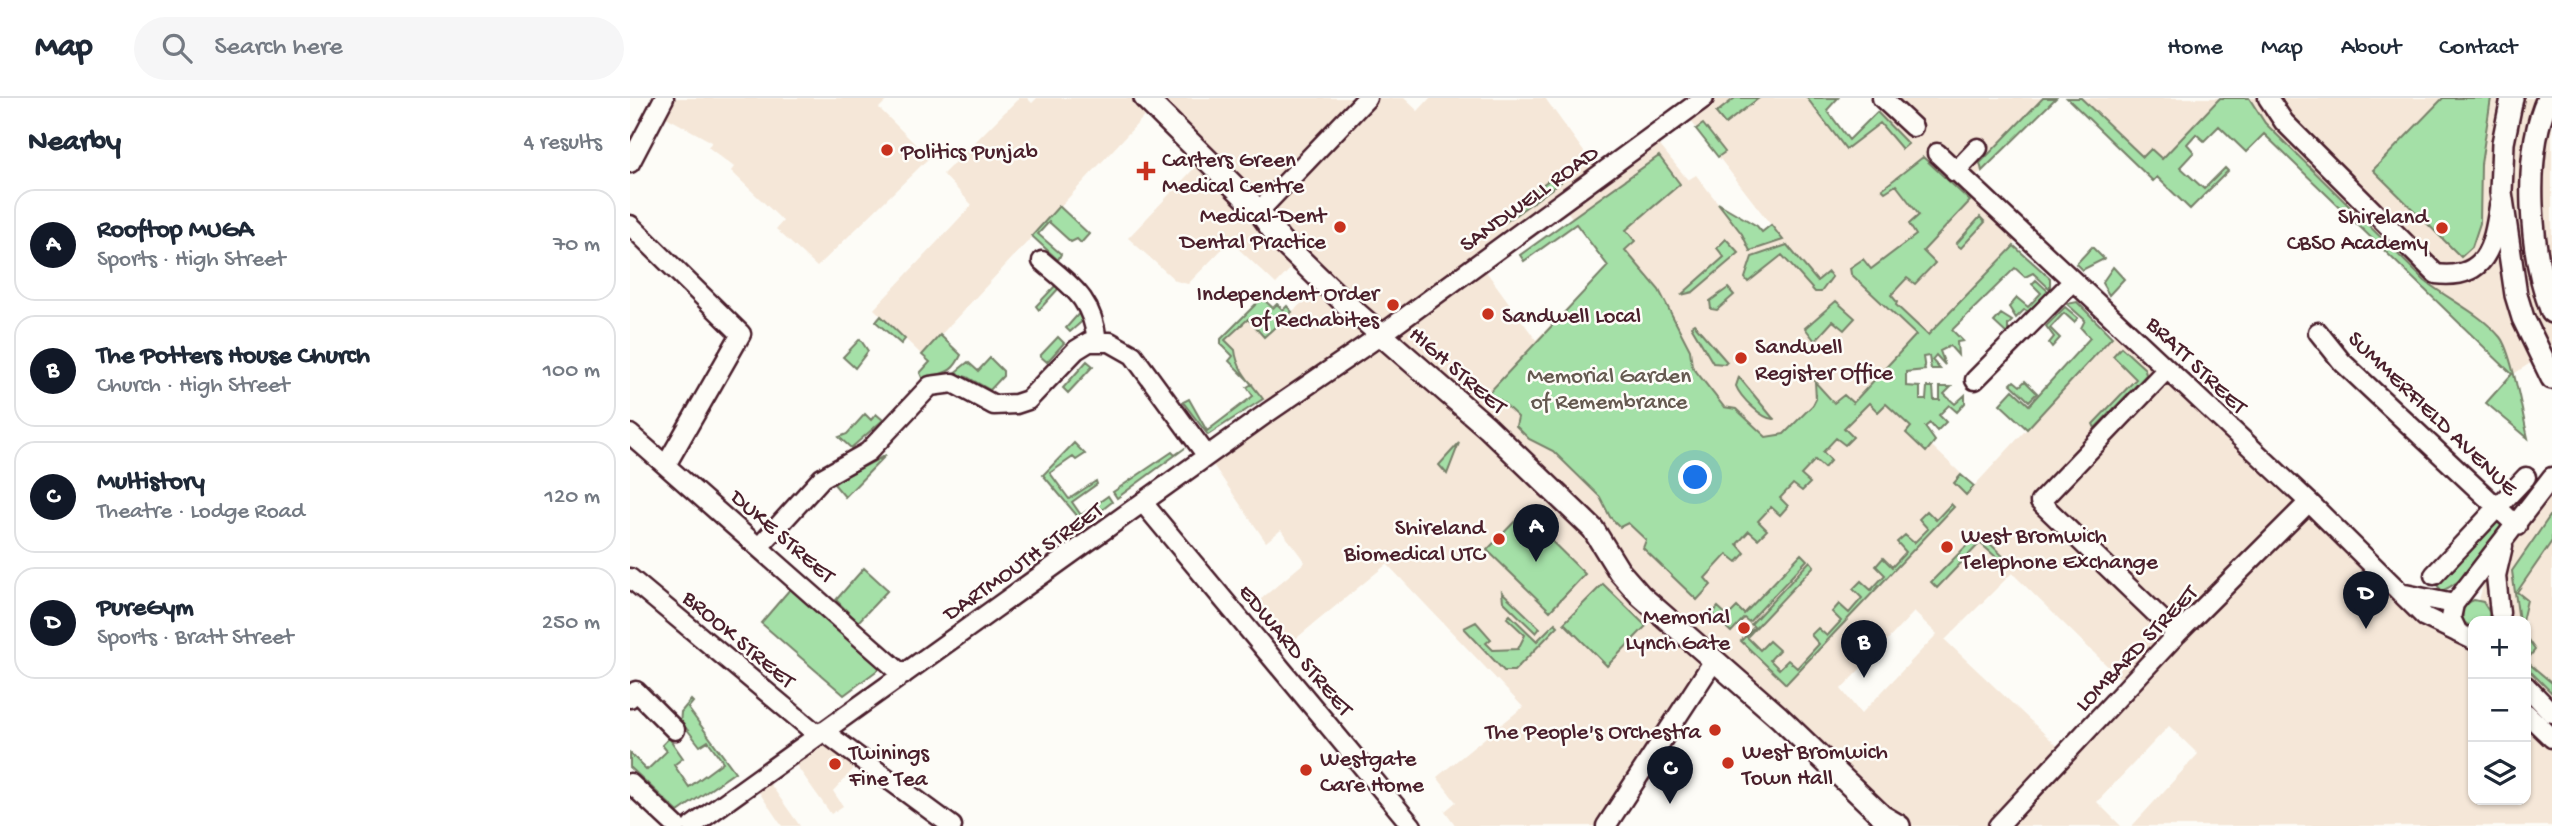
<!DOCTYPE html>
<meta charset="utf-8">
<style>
body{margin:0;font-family:"Gochi Hand",sans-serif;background:#f6f6f7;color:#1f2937}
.controls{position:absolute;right:21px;bottom:21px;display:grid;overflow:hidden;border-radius:14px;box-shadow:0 2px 5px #0004}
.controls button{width:63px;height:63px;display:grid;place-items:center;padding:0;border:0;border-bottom:2px solid #e0e1e3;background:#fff;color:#1f2937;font:35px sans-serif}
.you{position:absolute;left:1066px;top:380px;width:24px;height:24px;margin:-18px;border:5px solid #fff;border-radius:50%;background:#1a73e8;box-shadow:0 0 0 10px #1a73e833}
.badge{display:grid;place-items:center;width:46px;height:46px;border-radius:50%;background:#111827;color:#fff;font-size:23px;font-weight:700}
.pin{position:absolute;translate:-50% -58px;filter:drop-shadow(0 2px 4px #0008)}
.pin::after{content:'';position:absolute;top:37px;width:24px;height:21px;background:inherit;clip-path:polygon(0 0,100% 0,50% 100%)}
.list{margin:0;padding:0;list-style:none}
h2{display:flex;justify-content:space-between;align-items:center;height:91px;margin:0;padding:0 28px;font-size:30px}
h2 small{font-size:23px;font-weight:400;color:#747a83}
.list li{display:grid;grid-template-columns:46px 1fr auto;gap:21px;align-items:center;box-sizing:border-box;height:112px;margin:0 14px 14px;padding:0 14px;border:2px solid #e0e1e3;border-radius:21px}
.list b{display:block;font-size:26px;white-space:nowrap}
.list p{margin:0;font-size:23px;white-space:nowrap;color:#747a83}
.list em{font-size:23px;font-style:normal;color:#747a83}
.icon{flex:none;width:38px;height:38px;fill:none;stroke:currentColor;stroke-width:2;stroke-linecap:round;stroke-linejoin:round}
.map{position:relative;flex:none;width:1922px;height:728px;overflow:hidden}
header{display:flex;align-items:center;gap:42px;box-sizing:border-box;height:98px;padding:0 35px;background:#fff;border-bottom:2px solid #e0e1e3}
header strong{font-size:33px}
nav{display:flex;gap:38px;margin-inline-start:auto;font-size:24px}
.search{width:490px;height:63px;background:#f6f6f7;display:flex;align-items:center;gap:18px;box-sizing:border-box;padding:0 24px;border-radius:38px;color:#747a83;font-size:26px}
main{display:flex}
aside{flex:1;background:#fff}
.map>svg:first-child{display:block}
.built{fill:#f5e7d8;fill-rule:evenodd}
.green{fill:#a4e0a7;stroke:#778069;stroke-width:2}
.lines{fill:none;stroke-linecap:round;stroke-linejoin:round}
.minor-casing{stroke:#4a1f2b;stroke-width:23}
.tertiary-casing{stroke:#4a1f2b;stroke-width:26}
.minor{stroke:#fdfcf7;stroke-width:18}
.tertiary{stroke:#fdfcf7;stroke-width:21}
.poi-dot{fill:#c8321e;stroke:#fdfcf7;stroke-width:2.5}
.labels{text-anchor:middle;stroke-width:5;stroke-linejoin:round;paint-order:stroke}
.poi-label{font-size:23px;fill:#4a1f2b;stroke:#fdfcf7;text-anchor:start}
.street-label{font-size:23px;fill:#4a1f2b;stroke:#fdfcf7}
.park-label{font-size:23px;fill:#655950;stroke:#fdfcf7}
</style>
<header>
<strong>Map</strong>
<div class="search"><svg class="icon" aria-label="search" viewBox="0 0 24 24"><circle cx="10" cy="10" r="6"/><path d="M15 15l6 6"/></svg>Search here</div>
<nav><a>Home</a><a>Map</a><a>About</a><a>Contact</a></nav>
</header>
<main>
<aside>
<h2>Nearby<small>4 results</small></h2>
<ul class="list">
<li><span class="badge">A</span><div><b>Rooftop MUGA</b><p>Sports · High Street</p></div><em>70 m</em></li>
<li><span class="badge">B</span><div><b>The Potters House Church</b><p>Church · High Street</p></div><em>100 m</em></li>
<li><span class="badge">C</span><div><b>Multistory</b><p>Theatre · Lodge Road</p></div><em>120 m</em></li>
<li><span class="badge">D</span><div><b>PureGym</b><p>Sports · Bratt Street</p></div><em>250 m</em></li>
</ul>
</aside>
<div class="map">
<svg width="1922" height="728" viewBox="0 0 1922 728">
<rect width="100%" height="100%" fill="#fdfcf7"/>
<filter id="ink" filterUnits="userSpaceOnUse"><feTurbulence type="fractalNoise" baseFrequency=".0143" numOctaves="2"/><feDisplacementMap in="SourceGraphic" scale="14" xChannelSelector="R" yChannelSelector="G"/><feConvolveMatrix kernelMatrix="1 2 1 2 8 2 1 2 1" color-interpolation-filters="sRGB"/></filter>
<g filter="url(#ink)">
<!-- built -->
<path class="built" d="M34 0H259L249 10 299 60 187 169 146 131 153 123 101 73 104 69 78 49 82 44 27 14Z
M389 0H397L402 5 407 0H774L788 13 800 0H915L970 76 1022 38 1058 82 1066 77 1088 105 1132 134 1141 127 1054 14 1074 0H1208L1197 12 1219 42 1257 5 1252 0H1426L1338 86 1393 137 1245 294 1344 388 1492 228 1799 512 1807 514 1845 516 1855 480 1922 379V728H1502L1568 656 1539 628 1467 704 1491 728H1262L1083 564 976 728H826L815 713 826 704 807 679 893 609 757 466 658 547 624 507 675 464 651 432 636 444 577 358 641 312 622 286 599 263 603 258 591 246V241L615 217 635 238 694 185 670 161 646 186 600 143 558 186 546 183 498 140 574 60 522 10 292 257 244 211 342 107 313 76ZM931 105 978 168 906 242 850 165ZM1382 475 1499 589 1436 656 1315 542ZM1284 514 1307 536 1231 616 1211 591ZM1843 523H1896V702H1843Z
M1437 0H1922V251L1882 277 1599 2 1523 83Z
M193 633 232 662 203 693 213 708 201 716 159 657Z
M133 676 170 728H152L122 684Z"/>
<!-- green -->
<path class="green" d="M1105 0H1129L1095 26 1086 15Z
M1177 0H1208L1197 12 1219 42 1247 14 1278 46 1272 51 1250 25 1216 51Z
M1413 0H1426L1352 73 1350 65Z
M1437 0H1451L1513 59 1521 51 1532 61 1590 0H1619L1635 25 1795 183C1819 202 1850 215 1870 239 1882 254 1893 319 1898 340L1856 305 1882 276 1634 36 1616 54 1589 28 1574 43 1566 36 1557 46 1564 54 1550 69 1574 91 1595 70 1598 73 1560 111 1527 79 1523 83Z
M1813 0H1861L1851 66 1850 125 1842 149 1831 159 1743 72Z
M1073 26 1095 54 1088 59 1066 31Z
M1029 58 1050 86 996 132 1005 143 995 152 1029 192 1060 252 1062 268 1094 309 1106 311 1136 339 1154 336 1183 307 1186 301 1185 284 1204 305 1214 297 1223 305 1286 237 1221 176 1220 170 1233 161 1241 171 1286 137 1279 126 1289 117 1266 87 1255 94 1252 91 1293 59 1340 103 1293 153 1305 165 1285 186 1277 180 1261 197 1267 204 1266 207 1298 237 1384 148 1420 180V191L1403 175 1395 179 1385 170 1322 232 1333 243 1327 244 1328 257 1320 248 1310 253 1315 267 1306 257 1302 262 1310 271H1301L1299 258 1293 259 1295 272 1276 274V288L1290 289V302H1296L1297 289H1303L1304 302H1310V289H1321L1314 296 1325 306 1335 297V305L1327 314 1319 307 1309 317 1316 324 1307 333 1300 325 1295 329 1305 343 1296 354 1276 335 1281 329 1256 306 1248 314 1239 305 1214 330 1223 339 1215 347 1206 340 1193 354 1201 362 1194 370 1185 362 1171 377 1180 385 1172 393 1163 386 1150 400 1158 408 1150 417 1141 409 1128 423 1137 432 1128 441 1119 433 1107 446 1115 455 1107 464 1097 456 1075 480 1081 487 1067 502 1013 450 1016 442 998 425 990 429 980 419 970 399 923 353 899 341 886 328 888 319 870 302 862 306 855 299 978 168 946 126 894 163 890 157Z
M926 77 931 84 874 125 869 118Z
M1088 105 1127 128 1132 134 1141 127 1153 142 1120 153 1112 136Z
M429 108 459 136 451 145 447 141 441 144 419 124 408 136 431 156 428 162 402 138Z
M1350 119 1355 124 1331 150 1326 146Z
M1096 141 1109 155 1063 194 1051 197 1094 159 1087 150Z
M1157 147 1187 183 1198 174 1202 179 1191 194H1185L1152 157 1118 184 1115 180 1122 159Z
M1462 149 1474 161 1452 172 1446 166Z
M1483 169 1494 181 1479 197 1472 185Z
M414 176C433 182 448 202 457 219L440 234 436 230 452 212 429 190 409 212 406 208 426 187Z
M1406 182 1419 194 1401 214 1394 212 1386 220 1379 209 1387 200 1398 209 1411 195 1402 186Z
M1098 190 1104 197 1087 212 1081 211 1080 203Z
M632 200 643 210 647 206 653 212 657 208 662 214 634 239 618 221 595 242 605 252C607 272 621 285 633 301L578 337 553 304 559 301 577 333 623 298 617 289 622 286 599 263 603 258 591 246V241Z
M1206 203 1225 220 1214 232 1203 223 1185 243 1175 230Z
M1447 204 1482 239 1397 331 1370 306 1383 292 1399 307 1460 240 1451 230 1455 222 1437 206Z
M1435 209 1448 220 1444 224 1434 215 1420 230 1430 240 1422 249 1419 245 1424 239 1416 228Z
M1371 216 1382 223 1378 227V237L1364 224Z
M251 218 275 241 271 246 246 224Z
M1064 226 1097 264 1095 266 1083 265 1061 228Z
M310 237 331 257C321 278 314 273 293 282L290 275 300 264 292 257Z
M428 239 434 245 417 264 410 258Z
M230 241 238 253 225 270 213 259Z
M1491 249 1515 271 1516 277 1465 330 1463 326 1506 281 1483 258Z
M360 260 373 273V278L360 292 337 279 323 276 338 264 348 273Z
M457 263 463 268 438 295 433 290Z
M1109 279 1142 319 1144 321C1133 322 1110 299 1106 288Z
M1384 283 1390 288 1395 283 1407 295 1399 303 1381 286Z
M235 316 241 322 246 316 253 322 221 350 209 339 217 336Z
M444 345 455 356 446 362 443 359 420 375 439 401 466 383 467 386 442 404 451 417 478 398 482 404 454 426 413 377Z
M829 345 817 376 809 367Z
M555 350 487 400 483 394 542 354 545 357Z
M256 357 215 399 204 386 210 381Z
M1331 377 1344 388 1336 397 1324 385Z
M1321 406 1324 409 1156 586 1111 543 1124 529 1121 526 1180 463 1184 468 1117 539 1130 552 1139 543 1149 552 1140 562 1149 571 1158 562 1167 570 1189 546 1181 537 1188 530 1197 538 1211 523 1202 514 1209 506 1219 515 1232 500 1223 491 1231 483 1241 492 1255 477 1246 468 1253 460 1262 469 1276 454 1267 444 1275 437 1284 445 1298 431 1289 421 1297 413 1306 422Z
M893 415 955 476 920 513 857 452Z
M1922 415V443L1887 494 1897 502 1892 523H1889L1882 473Z
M1869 423 1873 428C1859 453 1838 481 1812 493L1805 485 1863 424Z
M1349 435 1377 462 1374 466 1350 445 1307 490 1301 484Z
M1171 456 1177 462 1119 524 1114 520 1101 534 1082 516 1088 509 1098 518 1107 509 1114 516Z
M234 470 258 492 228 524 206 502Z
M973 486 1016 528 977 568 934 525Z
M161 490 253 568 214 597 131 525Z
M872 494 910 530 906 535 873 503Z
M1844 502 1853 504 1860 515 1858 523H1843V530L1834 524C1830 514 1833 506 1844 502Z
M880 517 907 543 925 525 928 528 884 573H874L834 530 846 524 861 541 856 545 863 552 888 551 895 537 877 520Z
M1896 539 1905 552 1896 563 1922 585V595L1896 569Z
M61 602 63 604 58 610 105 674 48 714 0 669V655L17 672 37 653 32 647 39 640 53 660 44 667 59 689 93 664 78 643 70 648 56 630 53 632 50 627 51 614Z"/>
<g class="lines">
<defs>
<path id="minor" d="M1252 0 1283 29
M1638 0 1654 24 1806 176C1856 182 1863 149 1869 108
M1307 55 1679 404 1795 519 1843 542
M0 65 34 0
M1325 74 1348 50
M629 113 737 0
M0 127 111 236 36 367
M412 163C442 189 462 200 467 243
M1688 234 1712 264 1887 428
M1537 271 1410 404 1547 536
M1345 282 1443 183
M0 336 273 577
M514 406 782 728
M130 448 192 380 238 354 300 288 323 285 364 307 386 306 398 302 446 252 459 244H480L503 257 577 358
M1804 477 1896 379
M0 480 188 637
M1775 496 1824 506
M1870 515 1866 478 1873 448
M1828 535 1821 520 1824 506 1922 379
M1896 588 1922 615
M0 600 6 593 45 632
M1896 615 1922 640
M193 633 322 728
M0 685 46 728
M62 728 637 315 751 237 1074 0
M976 728 1083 564
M1368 728 1547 536 1679 404"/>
<path id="tertiary" d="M515 0 629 113 650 142 717 207 857 329 963 431 989 473 1011 498 1149 619 1252 718 1269 728
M1882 0 1873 45 1871 94 1886 197 1893 220 1922 280
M1918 0C1892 57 1900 157 1922 214"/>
</defs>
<!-- minor casing -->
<use href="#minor" class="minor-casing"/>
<!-- tertiary casing -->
<use href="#tertiary" class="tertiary-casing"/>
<!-- minor -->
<use href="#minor" class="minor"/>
<!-- tertiary -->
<use href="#tertiary" class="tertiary"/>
</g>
</g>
<!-- markers -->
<g class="poi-dot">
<circle cx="257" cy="52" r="7"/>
<path d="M512.5 62.5h7v7h7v7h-7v7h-7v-7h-7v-7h7z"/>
<circle cx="710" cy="129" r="7"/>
<circle cx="1812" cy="130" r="7"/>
<circle cx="763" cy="207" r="7"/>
<circle cx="858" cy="216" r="7"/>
<circle cx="1111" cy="260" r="7"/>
<circle cx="869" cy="441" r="7"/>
<circle cx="1317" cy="449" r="7"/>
<circle cx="1114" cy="530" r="7"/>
<circle cx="1085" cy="632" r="7"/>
<circle cx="1098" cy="665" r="7"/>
<circle cx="205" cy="666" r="7"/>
<circle cx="676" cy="672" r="7"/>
</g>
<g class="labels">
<!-- poi labels -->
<g class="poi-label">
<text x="271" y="60">Politics Punjab</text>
<text x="532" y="68">Carters Green<tspan x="532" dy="26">Medical Centre</tspan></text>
<text x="696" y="124" text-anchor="end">Medical-Dent<tspan x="696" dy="26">Dental Practice</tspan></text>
<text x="1798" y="125" text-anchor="end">Shireland<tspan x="1798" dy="26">CBSO Academy</tspan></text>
<text x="749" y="202" text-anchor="end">Independent Order<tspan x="749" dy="26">of Rechabites</tspan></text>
<text x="872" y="224">Sandwell Local</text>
<text x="1125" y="255">Sandwell<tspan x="1125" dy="26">Register Office</tspan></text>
<text x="855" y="436" text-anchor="end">Shireland<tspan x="855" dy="26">Biomedical UTC</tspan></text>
<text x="1331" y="444">West Bromwich<tspan x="1331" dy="26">Telephone Exchange</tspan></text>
<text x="1100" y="525" text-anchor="end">Memorial<tspan x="1100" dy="26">Lynch Gate</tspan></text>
<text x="1071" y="640" text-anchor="end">The People's Orchestra</text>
<text x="1112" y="660">West Bromwich<tspan x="1112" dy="26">Town Hall</tspan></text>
<text x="219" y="661">Twinings<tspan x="219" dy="26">Fine Tea</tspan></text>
<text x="690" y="667">Westgate<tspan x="690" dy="26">Care Home</tspan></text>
</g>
<!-- street labels -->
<g class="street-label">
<text transform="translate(898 99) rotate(-36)" y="8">SANDWELL ROAD</text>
<text transform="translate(1568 266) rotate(44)" y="8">BRATT STREET</text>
<text transform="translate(829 271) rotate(41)" y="8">HIGH STREET</text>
<text transform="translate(1804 314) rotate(44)" y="8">SUMMERFIELD AVENUE</text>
<text transform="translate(154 437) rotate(41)" y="8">DUKE STREET</text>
<text transform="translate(392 462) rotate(-35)" y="8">DARTMOUTH STREET</text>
<text transform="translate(110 540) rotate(40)" y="8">BROOK STREET</text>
<text transform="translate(1505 549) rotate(-46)" y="8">LOMBARD STREET</text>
<text transform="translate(667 551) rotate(50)" y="8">EDWARD STREET</text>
</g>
<!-- park labels -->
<g class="park-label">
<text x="979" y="284">Memorial Garden<tspan x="979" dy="26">of Remembrance</tspan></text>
</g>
</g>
</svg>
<div class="controls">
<button>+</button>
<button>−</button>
<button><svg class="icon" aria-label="layers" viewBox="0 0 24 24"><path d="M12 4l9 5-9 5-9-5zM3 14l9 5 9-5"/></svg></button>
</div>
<div class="you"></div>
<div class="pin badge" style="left:906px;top:464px">A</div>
<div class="pin badge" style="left:1234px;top:580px">B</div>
<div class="pin badge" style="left:1040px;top:706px">C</div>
<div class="pin badge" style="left:1736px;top:531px">D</div>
</div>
</main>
